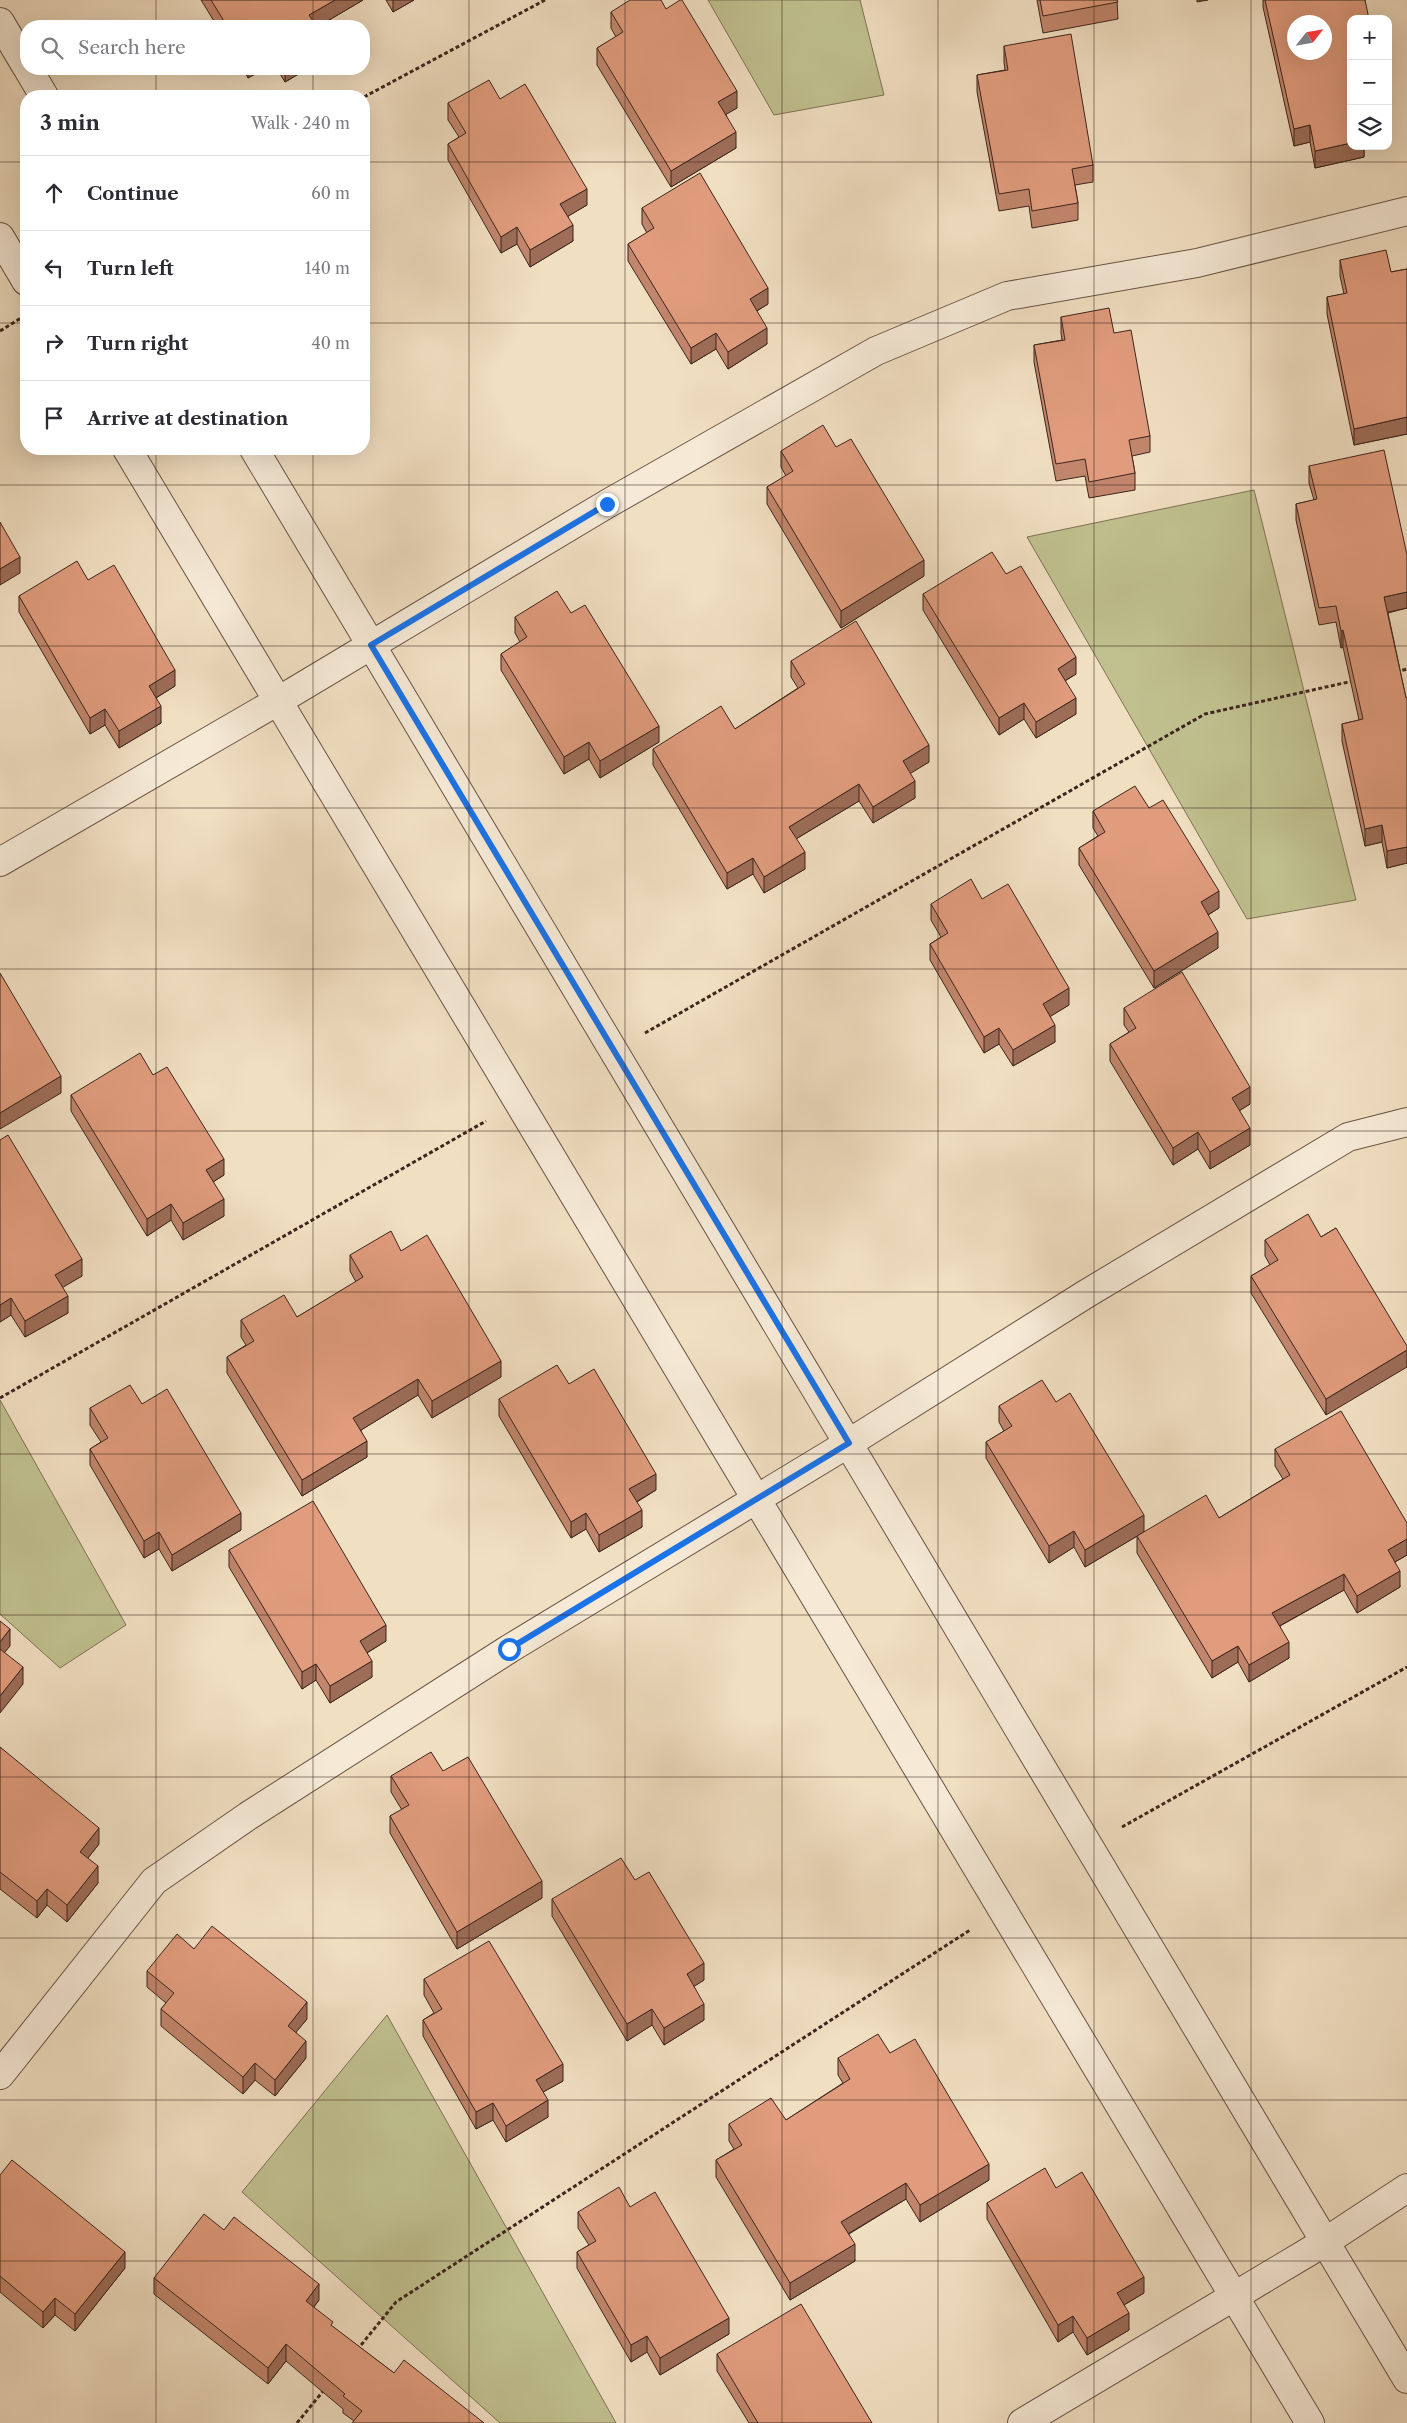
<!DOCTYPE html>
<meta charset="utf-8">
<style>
body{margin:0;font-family:"Libre Caslon Text",serif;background:#f7f7f7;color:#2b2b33}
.controls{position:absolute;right:15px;top:15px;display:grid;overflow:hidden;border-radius:10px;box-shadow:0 5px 20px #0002}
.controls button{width:45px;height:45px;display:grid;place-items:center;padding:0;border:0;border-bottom:1px solid #e1e1e2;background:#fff;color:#2b2b33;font:25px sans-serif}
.compass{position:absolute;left:1287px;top:15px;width:45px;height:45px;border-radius:50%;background:#fff;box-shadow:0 5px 20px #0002;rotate:59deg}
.stop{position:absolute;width:15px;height:15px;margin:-11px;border:4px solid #1a73e8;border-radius:50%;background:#fff}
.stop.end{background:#1a73e8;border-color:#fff;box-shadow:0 1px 5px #0008}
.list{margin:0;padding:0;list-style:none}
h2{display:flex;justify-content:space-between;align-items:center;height:65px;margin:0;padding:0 20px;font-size:21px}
h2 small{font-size:16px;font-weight:400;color:#7c7c81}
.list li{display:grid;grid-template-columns:32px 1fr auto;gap:15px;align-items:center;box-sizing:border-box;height:75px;padding:0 20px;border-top:1px solid #e1e1e2}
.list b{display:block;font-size:19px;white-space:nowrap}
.list em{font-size:16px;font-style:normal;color:#7c7c81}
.icon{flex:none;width:28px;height:28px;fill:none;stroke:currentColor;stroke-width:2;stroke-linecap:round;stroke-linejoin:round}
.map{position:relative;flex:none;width:1407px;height:2423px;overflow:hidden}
.search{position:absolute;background:#fff;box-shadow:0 5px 20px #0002;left:20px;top:20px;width:350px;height:55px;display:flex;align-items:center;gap:12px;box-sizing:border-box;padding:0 18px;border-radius:20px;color:#7c7c81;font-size:19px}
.panel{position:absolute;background:#fff;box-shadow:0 5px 20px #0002;left:20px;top:90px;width:350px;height:365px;border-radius:20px}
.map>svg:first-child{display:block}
.green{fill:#c0c08f;stroke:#7e7256}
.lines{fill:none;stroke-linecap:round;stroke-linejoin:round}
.minor-casing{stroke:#6a5446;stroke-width:30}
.path{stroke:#3d251d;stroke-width:3;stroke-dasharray:4 2.5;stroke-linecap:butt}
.minor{stroke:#f6ead7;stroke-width:28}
.wall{fill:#c1866c;stroke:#3d251d}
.shaded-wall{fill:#9d6d58;stroke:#3d251d}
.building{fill:#e09c7d;stroke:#3d251d;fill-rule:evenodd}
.route{stroke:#1a73e8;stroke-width:6}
.grid{fill:none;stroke:#3d251d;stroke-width:1;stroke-opacity:0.55}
</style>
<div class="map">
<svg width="1407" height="2423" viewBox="0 0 1407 2423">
<rect width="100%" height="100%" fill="#f1dfc2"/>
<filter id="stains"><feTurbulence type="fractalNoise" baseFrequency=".004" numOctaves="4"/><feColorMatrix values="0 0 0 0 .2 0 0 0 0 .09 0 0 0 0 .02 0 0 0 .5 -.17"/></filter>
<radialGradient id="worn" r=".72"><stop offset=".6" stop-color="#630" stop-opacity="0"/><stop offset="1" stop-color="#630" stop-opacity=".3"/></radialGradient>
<!-- green -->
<path class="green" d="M708 0H860L884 95 774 115Z
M1254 490 1356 900 1247 919 1027 537Z
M0 1400 126 1625 60 1668 0 1614Z
M387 2015 616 2423H500L242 2192Z"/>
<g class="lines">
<defs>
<path id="minor" d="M0 22 26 66
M28 69 44 96
M0 237 26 281
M127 449 1310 2423
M254 449 1407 2379
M0 862 278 701 607 504 876 351 1007 296 1197 263 1407 211
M0 2075 154 1881 248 1816 509 1649 849 1443 1086 1294 1348 1137 1407 1122
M1022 2423 1325 2242 1407 2188"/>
</defs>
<!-- minor casing -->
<use href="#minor" class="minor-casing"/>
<!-- path -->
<path class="path" d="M364 97 545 0
M0 331 21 318
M1396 672 1407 669
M645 1033 1205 714 1353 681
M0 1398 486 1121
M1122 1827 1407 1667
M357 2350 396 2302 970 1930
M297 2423 324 2390"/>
<!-- minor -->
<use href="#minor" class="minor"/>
</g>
<!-- wall -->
<path class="wall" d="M201 0H363L319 26H217Z
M386 0H414L393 12Z
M1037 0H1117L1118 19 1043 33Z
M1263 0H1365L1351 146H1364V157L1315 168 1310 142 1294 146 1263 7Z
M666 9 737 108 726 114 736 148 671 187 597 65V48L616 37 611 28V12Z
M1004 46 1093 165V182L1075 185 1078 203V220L1032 228 1029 206 999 211 977 92V75L1005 70 1004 62Z
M243 69H264L248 78Z
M277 69H307L285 82Z
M500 99 587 205 568 216 573 241 530 267 517 244 501 253 448 160V144L459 137 448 120V103Z
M1388 107 1389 111V127L1388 128Z
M642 208 768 304 757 311 767 344 728 369 716 349 691 364 628 261V244L647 233 642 224Z
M1340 260 1391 272 1407 269V434L1354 445 1327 314V297L1344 294 1340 276Z
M1061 317 1114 333 1150 436V452L1132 456 1135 473V490L1089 498 1085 476 1056 481 1034 362V345L1062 340 1061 333Z
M781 451 924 576 841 628 767 504V487L786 476 781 467Z
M1309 466 1407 555V608L1388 613 1406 698H1407V863L1387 868 1382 842 1365 846 1342 741V724L1359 720 1343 647 1341 648 1336 622 1319 625 1296 520V504L1314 500 1309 483Z
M1006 574 1076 674 1065 681 1076 714 1036 738 1024 719 999 735 923 610V594Z
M88 580 175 686 156 698 161 723 119 748 105 725 90 734 19 612V596Z
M571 613 659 742 600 778 589 759 564 774 501 670V654L520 642 515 633V617Z
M791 661 929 762 910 773 915 798 873 823 859 801 796 839 805 869 764 893 753 874 727 889 653 765V749L735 729 798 688 791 677Z
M1149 808 1219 908 1208 915 1218 948 1154 988 1079 865V848L1098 836 1093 828V811Z
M982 899 1069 1005 1050 1016 1055 1042 1013 1066 999 1044 984 1053 930 960V944L941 937 931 920V904Z
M1124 1008 1250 1104 1239 1111 1250 1145 1210 1169 1198 1149 1173 1165 1110 1061V1044L1129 1032 1124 1025Z
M153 1075 224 1175 213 1182 224 1216 183 1240 171 1220 147 1236 71 1111V1095Z
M0 1140 82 1276 62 1287 68 1313 25 1337 11 1315 0 1322Z
M1336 1228 1326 1415 1251 1293V1276L1270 1265 1265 1256V1240L1321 1237Z
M401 1251 501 1377 432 1418 418 1395 361 1430 367 1457 302 1496 227 1373V1357L246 1345 241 1337V1320L297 1317 356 1282 350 1271V1255Z
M569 1384 656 1490 637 1502 642 1527 599 1552 586 1529 571 1538 499 1416V1399Z
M1056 1402 1144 1532 1085 1567 1074 1547 1049 1563 986 1458V1442L1004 1431 999 1422V1406Z
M142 1404 241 1530 172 1571 159 1549 144 1558 90 1465V1449L101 1442 90 1425V1408Z
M1275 1449 1407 1555 1395 1562 1400 1587 1357 1613 1344 1590 1280 1626 1289 1658 1249 1682 1238 1662 1212 1678 1137 1553V1536L1219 1518 1283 1479 1275 1466Z
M229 1550 386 1641 367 1653 372 1677 330 1703 316 1680 302 1689 229 1567Z
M0 1747 99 1844 88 1858 98 1883 67 1922 47 1905 37 1918 0 1889Z
M443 1771 542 1898 457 1949 390 1833V1816L402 1810 391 1792V1776Z
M635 1880 704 1980 694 1986 704 2020 664 2045 652 2025 627 2041 552 1916V1899Z
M194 1949 307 2019 296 2032 306 2058 275 2096 255 2080 243 2094 161 2026V2009L166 2003 147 1987V1971Z
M424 1979 563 2081 543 2092 548 2117 506 2142 493 2120 476 2129 423 2036V2020L434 2013 424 1995Z
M890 2053 989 2180 920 2222 906 2199 849 2234 855 2261 790 2300 716 2177V2160L734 2149 729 2141V2124L786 2120 843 2083 838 2075V2058Z
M0 2175 125 2268 75 2331 55 2315 43 2328 0 2292Z
M1056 2188 1144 2293 1124 2305 1129 2330 1087 2355 1073 2332 1058 2342 987 2219V2203Z
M630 2207 729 2334 660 2375 647 2352 631 2362 577 2268V2252L589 2245 578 2228V2212Z
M224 2230 319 2300 314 2307 333 2327 394 2373 484 2423 354 2421 343 2413V2409L286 2361 268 2384 154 2294V2278Z
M717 2354 872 2423H749L717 2371Z"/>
<!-- shaded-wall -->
<path class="shaded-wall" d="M335 0H363L319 26H309V15Z
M393 0H414L393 12Z
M1197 0H1208L1197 2Z
M248 69H264L248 78Z
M285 69H307L285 82Z
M737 91V108L718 119V102Z
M1310 125V142L1294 146V129Z
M736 132V148L671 187V171Z
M1351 143V146H1364V157L1315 168V151Z
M587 189V205L560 221V204Z
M573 225V241L530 267V250Z
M517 227V244L501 253V237Z
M768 288V304L750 315V299Z
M767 328V344L728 369V352Z
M716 333V349L691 364V348Z
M1407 417V434L1354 445V429Z
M20 557V573L0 585V569Z
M924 560V576L841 628V611Z
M1407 592V608L1384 613V597Z
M1343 630V647L1341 648V631Z
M1076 657V674L1058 685V669Z
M175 670V686L149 702V686Z
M1076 698V714L1036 738V722Z
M1024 703V719L999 735V718Z
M161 706V723L119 748V731Z
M105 709V725L90 734V718Z
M659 726V742L600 778V761Z
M589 742V759L564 774V757Z
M929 745V762L903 778V761Z
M915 781V798L873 823V807Z
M859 784V801L789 843V827Z
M1382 825V842L1365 846V829Z
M1407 847V863L1387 868V851Z
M805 852V869L764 893V877Z
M753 858V874L727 889V873Z
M1219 891V908L1201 919V902Z
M1218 932V948L1154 988V971Z
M1069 988V1005L1043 1021V1004Z
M1055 1025V1042L1013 1066V1050Z
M999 1028V1044L984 1053V1037Z
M61 1076V1093L0 1129V1113Z
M1250 1087V1104L1232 1115V1098Z
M1250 1128V1145L1210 1169V1152Z
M1198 1132V1149L1173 1165V1148Z
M224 1159V1175L206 1186V1170Z
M224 1199V1216L183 1240V1223Z
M171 1204V1220L147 1236V1219Z
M82 1259V1276L55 1292V1275Z
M68 1296V1313L25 1337V1321Z
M11 1298V1315L0 1322V1305Z
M1407 1350V1367L1326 1415V1399Z
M501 1361V1377L432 1418V1401Z
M418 1379V1395L353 1435V1418Z
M367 1441V1457L302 1496V1480Z
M656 1474V1490L629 1506V1489Z
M642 1510V1527L599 1552V1535Z
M241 1513V1530L172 1571V1555Z
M586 1513V1529L571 1538V1522Z
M1144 1515V1532L1085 1567V1550Z
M1074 1531V1547L1049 1563V1546Z
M159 1532V1549L144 1558V1541Z
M1407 1539V1555L1388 1566V1550Z
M1400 1571V1587L1357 1613V1596Z
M1344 1574V1590L1272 1630V1613Z
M386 1625V1641L360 1657V1641Z
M10 1629V1646L0 1658V1642Z
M1289 1642V1658L1249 1682V1665Z
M1238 1646V1662L1212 1678V1661Z
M372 1661V1677L330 1703V1686Z
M316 1664V1680L302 1689V1672Z
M23 1667V1684L0 1713V1696Z
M99 1828V1844L80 1868V1852Z
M98 1866V1883L67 1922V1905Z
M542 1881V1898L457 1949V1932Z
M47 1889V1905L37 1918V1901Z
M704 1963V1980L687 1991V1974Z
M307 2002V2019L288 2042V2026Z
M704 2004V2020L664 2045V2028Z
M652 2009V2025L627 2041V2024Z
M306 2041V2058L275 2096V2080Z
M255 2063V2080L243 2094V2077Z
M563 2064V2081L536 2096V2080Z
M548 2100V2117L506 2142V2126Z
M493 2103V2120L476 2129V2112Z
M989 2164V2180L920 2222V2205Z
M906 2183V2199L841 2238V2222Z
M855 2244V2261L790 2300V2283Z
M125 2252V2268L75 2331V2314Z
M1144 2277V2293L1117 2309V2293Z
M319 2284V2300L306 2317V2301Z
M55 2298V2315L43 2328V2312Z
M1129 2313V2330L1087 2355V2338Z
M1073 2316V2332L1058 2342V2325Z
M729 2318V2334L660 2375V2358Z
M647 2336V2352L631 2362V2345Z
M286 2344V2361L268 2384V2368Z"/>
<!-- building -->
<path class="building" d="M211 0H335L309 15 316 26H227Z
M630 0H661L666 9 680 0H682L737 91 718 102 736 132 671 171 597 48 623 32 611 12Z
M1040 0H1117L1118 2 1043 16Z
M1265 0H1365L1369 19H1351V143L1315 151 1310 125 1294 129ZM1294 22H1324V52H1294Z
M1071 34 1093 165 1072 169 1078 203 1032 211 1029 189 999 194 977 75 1008 70 1004 46Z
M489 80 500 99 525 84 587 189 560 204 573 225 530 250 517 227 501 237 448 144 466 133 448 103Z
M700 173 768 288 750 299 767 328 728 352 716 333 691 348 628 244 654 228 642 208Z
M1386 250 1391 272 1407 269V417L1354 429 1327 297 1347 293 1340 260Z
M1109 308 1114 333 1131 330 1150 436 1129 440 1135 473 1089 482 1085 459 1056 464 1034 345 1065 340 1061 317Z
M823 425 836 447 851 439 924 560 841 611 767 487 793 471 781 451Z
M1384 450 1407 555V592L1384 597 1406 698H1407V847L1387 851 1382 825 1365 829 1342 724 1363 719 1343 630 1341 631 1336 606 1319 608 1296 504 1317 499 1309 466Z
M0 522 20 557 0 569Z
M992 552 1006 574 1021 566 1076 657 1058 669 1076 698 1036 722 1024 703 999 718 923 594Z
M77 561 88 580 114 565 175 670 149 686 161 706 119 731 105 709 90 718 19 596Z
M557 591 571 613 585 605 659 726 600 761 589 742 564 757 501 654 527 637 515 617Z
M856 621 929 745 903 761 915 781 873 807 859 784 789 827 805 852 764 877 753 858 727 873 653 749 721 706 735 729 805 684 791 661Z
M1135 786 1149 808 1163 800 1219 891 1201 902 1218 932 1154 971 1079 848 1105 832 1093 811Z
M971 879 982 899 1008 884 1069 988 1043 1004 1055 1025 1013 1050 999 1028 984 1037 930 944 948 933 931 904Z
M1182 972 1250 1087 1232 1098 1250 1128 1210 1152 1198 1132 1173 1148 1110 1044 1136 1028 1124 1008Z
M0 973 61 1076 0 1113Z
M140 1053 153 1075 167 1067 224 1159 206 1170 224 1199 183 1223 171 1204 147 1219 71 1095Z
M8 1135 82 1259 55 1275 68 1296 25 1321 11 1298 0 1305V1140Z
M1308 1214 1321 1237 1336 1228 1407 1346V1350L1326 1399 1251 1276 1278 1260 1265 1240Z
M391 1231 401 1251 427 1235 501 1361 432 1401 418 1379 353 1418 367 1441 302 1480 227 1357 254 1341 241 1320 284 1295 297 1317 363 1277 350 1255Z
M557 1365 569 1384 594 1369 656 1474 629 1489 642 1510 599 1535 586 1513 571 1522 499 1399Z
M1042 1380 1056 1402 1070 1393 1144 1515 1085 1550 1074 1531 1049 1546 986 1442 1012 1426 999 1406Z
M130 1385 142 1404 167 1389 241 1513 172 1555 159 1532 144 1541 90 1449 108 1438 90 1408Z
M1341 1411 1407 1523V1539L1388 1550 1400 1571 1357 1596 1344 1574 1272 1613 1289 1642 1249 1665 1238 1646 1212 1661 1137 1536 1206 1495 1219 1518 1290 1475 1275 1449Z
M313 1501 386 1625 360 1641 372 1661 330 1686 316 1664 302 1672 229 1550Z
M0 1621 10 1629 0 1642Z
M0 1649 23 1667 0 1696Z
M0 1747 99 1828 80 1852 98 1866 67 1905 47 1889 37 1901 0 1872Z
M431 1752 443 1771 468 1757 542 1881 457 1932 390 1816 409 1805 391 1776Z
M621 1858 635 1880 649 1872 704 1963 687 1974 704 2004 664 2028 652 2009 627 2024 552 1899Z
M212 1926 307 2002 288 2026 306 2041 275 2080 255 2063 243 2077 161 2009 174 1993 147 1971 177 1934 194 1949Z
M489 1941 563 2064 536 2080 548 2100 506 2126 493 2103 476 2112 423 2020 442 2009 424 1979Z
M878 2034 890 2053 915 2039 989 2164 920 2205 906 2183 841 2222 855 2244 790 2283 716 2160 742 2145 729 2124 771 2098 786 2120 850 2079 838 2058Z
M12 2160 125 2252 75 2314 55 2298 43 2312 0 2276V2175Z
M1045 2168 1056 2188 1082 2172 1144 2277 1117 2293 1129 2313 1087 2338 1073 2316 1058 2325 987 2203Z
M619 2187 630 2207 655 2192 729 2318 660 2358 647 2336 631 2345 577 2252 596 2241 578 2212Z
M204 2214 224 2230 234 2217 319 2284 306 2301 333 2322 331 2325 394 2373 404 2360 484 2423H352L362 2411 343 2396 345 2394 286 2344 268 2368 154 2278Z
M801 2304 872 2423H758L717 2354Z"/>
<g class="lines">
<!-- route -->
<path class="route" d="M509 1649 849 1443 371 645 607 504"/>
</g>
<!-- grid -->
<path class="grid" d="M156 0V26M313 0V26M469 0V2423M625 0V2423M782 0V2423M938 0V2423M1094 0V2423M1251 0V2423M156 69V96M313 69V96M0 162H26M364 162H1407M0 323H26M364 323H1407M156 449V2423M313 449V2423M0 485H1407M0 646H1407M0 808H1407M0 969H1407M0 1131H1407M0 1292H1407M0 1454H1407M0 1615H1407M0 1777H1407M0 1938H1407M0 2100H1407M0 2261H1407"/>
<rect width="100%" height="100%" filter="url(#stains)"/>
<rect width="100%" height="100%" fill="url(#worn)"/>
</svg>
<div class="controls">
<button>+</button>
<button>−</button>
<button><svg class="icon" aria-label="layers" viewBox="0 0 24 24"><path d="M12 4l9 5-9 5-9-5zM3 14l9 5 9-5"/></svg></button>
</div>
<svg class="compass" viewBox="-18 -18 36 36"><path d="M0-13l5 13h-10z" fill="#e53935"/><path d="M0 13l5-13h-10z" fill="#7c7c81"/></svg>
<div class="stop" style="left:509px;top:1649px"></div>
<div class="stop end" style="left:607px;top:504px"></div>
<div class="search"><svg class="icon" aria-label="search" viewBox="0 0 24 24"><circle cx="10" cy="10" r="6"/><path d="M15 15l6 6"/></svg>Search here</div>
<section class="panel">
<h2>3 min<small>Walk · 240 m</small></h2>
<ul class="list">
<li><svg class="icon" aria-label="ahead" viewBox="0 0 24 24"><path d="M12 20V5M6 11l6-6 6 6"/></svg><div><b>Continue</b></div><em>60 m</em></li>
<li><svg class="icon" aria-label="left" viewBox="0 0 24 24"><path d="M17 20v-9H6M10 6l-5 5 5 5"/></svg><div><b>Turn left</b></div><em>140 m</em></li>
<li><svg class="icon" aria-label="right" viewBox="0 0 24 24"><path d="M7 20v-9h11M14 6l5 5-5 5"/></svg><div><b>Turn right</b></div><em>40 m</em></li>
<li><svg class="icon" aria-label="arrive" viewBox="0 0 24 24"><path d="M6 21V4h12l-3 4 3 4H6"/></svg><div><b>Arrive at destination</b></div></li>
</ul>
</section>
</div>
